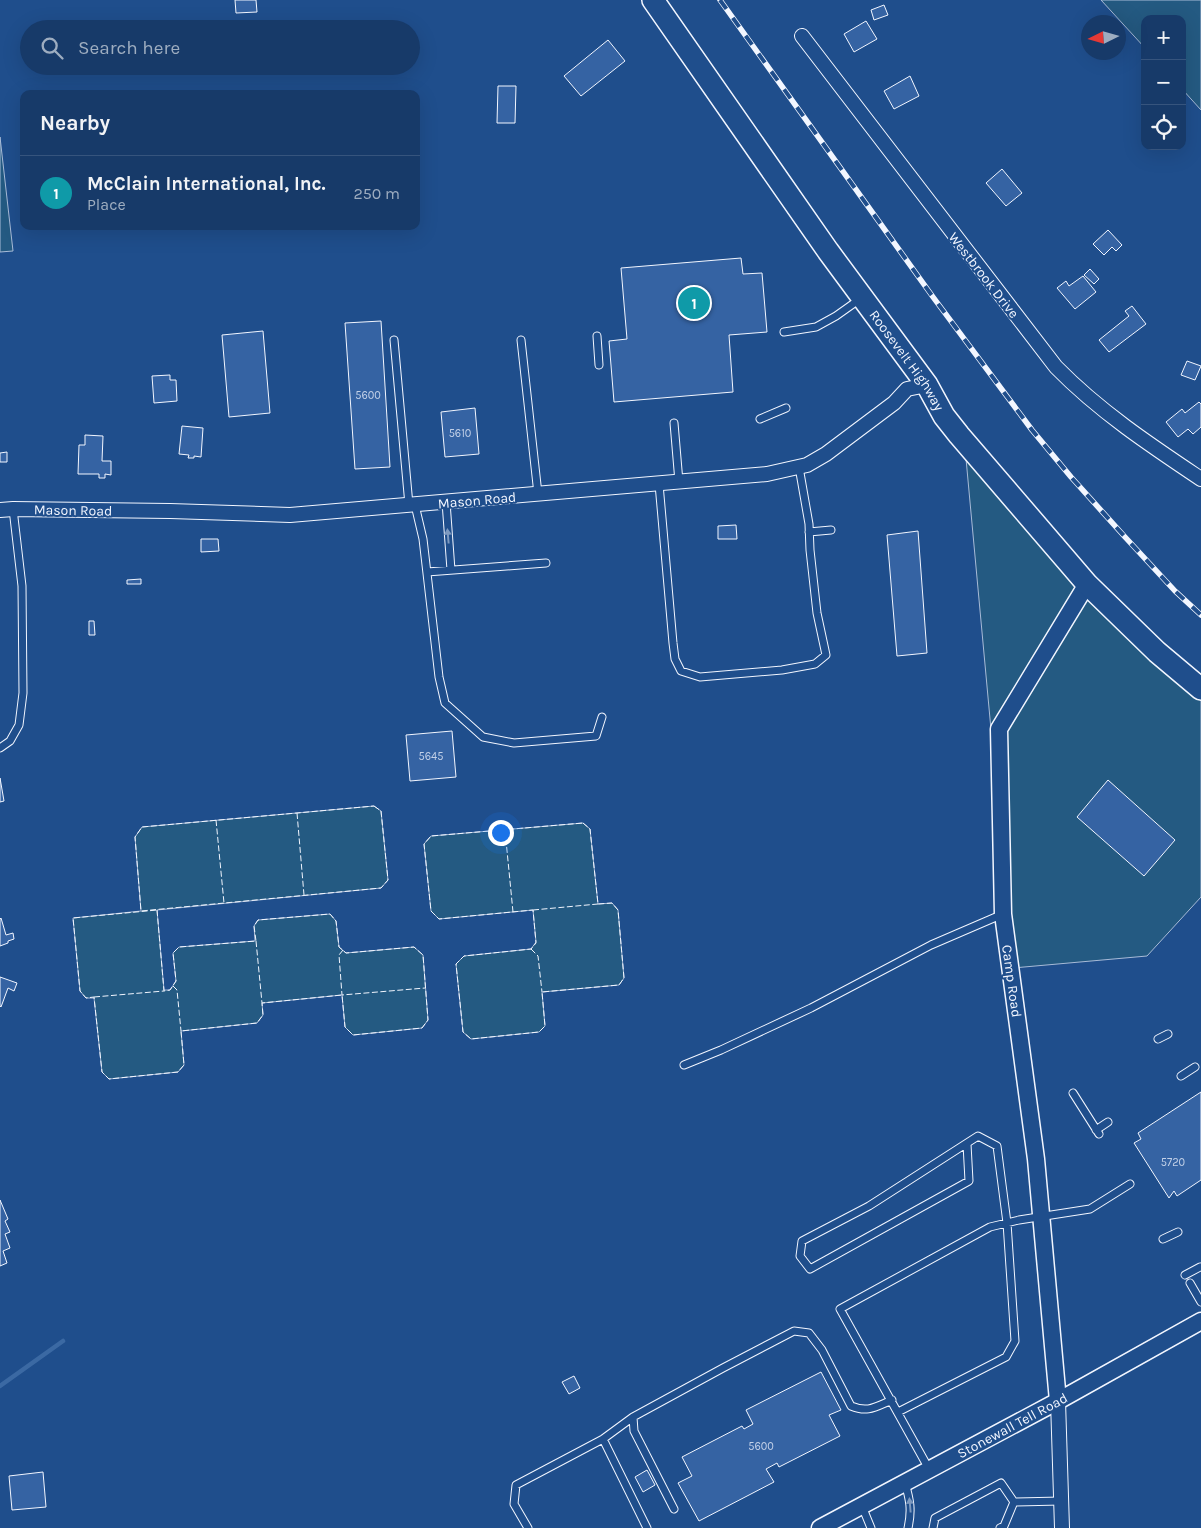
<!DOCTYPE html>
<meta charset="utf-8">
<style>
body{margin:0;font-family:Karla,sans-serif;background:#244571;color:#f1f3f6}
.controls{position:absolute;right:15px;top:15px;display:grid;overflow:hidden;border-radius:10px;box-shadow:0 5px 20px #0002}
.controls button{width:45px;height:45px;display:grid;place-items:center;padding:0;border:0;border-bottom:1px solid #36547d;background:#173a69;color:#f1f3f6;font:25px sans-serif}
.compass{position:absolute;left:1081px;top:15px;width:45px;height:45px;border-radius:50%;background:#173a69;box-shadow:0 5px 20px #0002;rotate:265deg}
.you{position:absolute;left:500px;top:832px;width:18px;height:18px;margin:-12px;border:4px solid #fff;border-radius:50%;background:#1a73e8;box-shadow:0 0 0 8px #1a73e833}
.badge{display:grid;place-items:center;width:32px;height:32px;border-radius:50%;background:#ffb74d;color:#fff;font-size:16px;font-weight:700}
.pin{position:absolute;translate:-50% -50%;border:2px solid #fff;box-shadow:0 1px 5px #0006}
.list{margin:0;padding:0;list-style:none}
h2{display:flex;justify-content:space-between;align-items:center;height:65px;margin:0;padding:0 20px;font-size:21px}
h2 small{font-size:16px;font-weight:400;color:#9eadc0}
.list li{display:grid;grid-template-columns:32px 1fr auto;gap:15px;align-items:center;box-sizing:border-box;height:75px;padding:0 20px;border-top:1px solid #36547d}
.list b{display:block;font-size:19px;white-space:nowrap}
.list p{margin:0;font-size:16px;white-space:nowrap;color:#9eadc0}
.list em{font-size:16px;font-style:normal;color:#9eadc0}
.icon{flex:none;width:28px;height:28px;fill:none;stroke:currentColor;stroke-width:2;stroke-linecap:round;stroke-linejoin:round}
.map{position:relative;flex:none;width:1201px;height:1528px;overflow:hidden}
.search{position:absolute;background:#173a69;box-shadow:0 5px 20px #0002;left:20px;top:20px;width:400px;height:55px;display:flex;align-items:center;gap:12px;box-sizing:border-box;padding:0 18px;border-radius:28px;color:#9eadc0;font-size:19px}
.panel{position:absolute;background:#173a69;box-shadow:0 5px 20px #0002;left:20px;top:90px;width:400px;height:140px;border-radius:10px}
.map>svg:first-child{display:block}
.green{fill:#245a82;stroke:#a8bbd7}
.lines{fill:none;stroke-linecap:round;stroke-linejoin:round}
.stream{stroke:#3b69a3;stroke-width:4.5}
.building{fill:#3563a3;stroke:#f2f6ff}
.service-casing{stroke:#f2f6ff;stroke-width:9}
.minor-casing{stroke:#f2f6ff;stroke-width:16}
.tertiary-casing{stroke:#f2f6ff;stroke-width:19}
.primary-casing{stroke:#f2f6ff;stroke-width:24}
.service{stroke:#1f4e8c;stroke-width:7}
.minor{stroke:#1f4e8c;stroke-width:14}
.tertiary{stroke:#1f4e8c;stroke-width:16}
.primary{stroke:#1f4e8c;stroke-width:21}
.rail-casing{stroke:#f2f6ff;stroke-width:5.5}
.rail{stroke:#1f4e8c;stroke-width:4;stroke-dasharray:11;stroke-linecap:butt}
.fence{stroke:#f2f6ff;stroke-width:1;stroke-dasharray:6 2.5;stroke-linecap:butt}
.oneway{fill:#7e9ac0}
.labels{text-anchor:middle;stroke-width:4;stroke-linejoin:round;paint-order:stroke}
.number-label{font-size:11px;fill:#c3d1e8}
.street-label{font-size:14px;fill:#f2f6ff;stroke:#1f4e8c}
</style>
<div class="map">
<svg width="1201" height="1528" viewBox="0 0 1201 1528">
<rect width="100%" height="100%" fill="#1f4e8c"/>
<!-- green -->
<path class="green" d="M1101 0H1201V110L1182 89V19H1145V48Z
M0 137 13 251 0 252Z
M963 426 1102 595 1201 678V897L1147 956 1013 968Z
M374 806 381 811 388 880 381 888 157 910 164 990H170L176 981 173 953 179 947 255 941 254 926 258 920 330 914 336 921 339 947 346 953 414 947 423 955 428 1020 422 1028 353 1035 345 1027 342 995 262 1003 263 1015 257 1023 181 1031 184 1065 178 1072 109 1079 102 1072 94 998H86L80 991 73 918 141 911 135 837 142 827Z
M583 823 590 829 598 904 612 903 618 910 624 978 619 985 542 992 545 1026 539 1032 471 1039 463 1032 456 964 464 956 531 949 536 942 533 910 439 919 431 911 424 844 431 836Z"/>
<g class="lines">
<!-- stream -->
<path class="stream" d="M0 1386 63 1341"/>
</g>
<!-- building -->
<path class="building" d="M235 0H256L257 12 236 13Z
M884 5 888 15 874 20 871 10Z
M866 21 877 39 854 52 844 34Z
M608 40 625 61 581 96 564 76Z
M910 76 919 96 894 109 884 91Z
M498 86H516L515 123H497Z
M1002 169 1022 193 1006 206 986 183Z
M1108 230 1122 245 1116 251 1112 247 1104 255 1093 244Z
M741 258 743 274 762 273 767 332 729 335 733 392 614 402 609 341 627 339 621 268Z
M1090 269 1099 279 1094 284 1084 275Z
M1083 276 1096 292 1075 309 1057 288 1066 281 1069 286Z
M1132 306 1146 324 1109 352 1099 340 1129 316 1125 311Z
M381 321 390 467 355 469 345 323Z
M263 331 270 413 229 417 222 335Z
M1187 361 1201 366 1195 380 1181 375Z
M170 375V380H176L177 401 154 403 152 376Z
M1199 402 1201 404V427L1193 434 1188 429 1178 437 1166 422 1182 409 1185 413Z
M475 408 479 454 445 457 441 412Z
M182 426 203 428 201 457 194 456V458H188L189 455 179 454Z
M85 435 103 436 102 461H111V475L105 474V478H99V474H78L79 445H85Z
M7 452V462H0V453Z
M736 525 737 539H718V526Z
M918 531 927 653 897 656 887 535Z
M201 539H218L219 551 201 552Z
M141 579V584H127V580Z
M89 621H94L95 635H89Z
M452 731 456 777 410 781 406 735Z
M0 778 4 801 0 802Z
M1108 780 1175 840 1144 876 1077 817Z
M1 918 6 935 13 933 14 939 8 941V943L0 946V919Z
M0 977 17 983 14 991 8 988 1 1007 0 1006Z
M1201 1092V1180L1177 1196 1174 1191 1169 1198 1134 1143 1141 1139 1138 1133Z
M0 1200 8 1219 5 1221 10 1232 5 1234 10 1248 3 1251 7 1263 0 1266Z
M821 1372 841 1410 829 1415 840 1436 779 1467 777 1463 766 1469 774 1482 699 1521 678 1483 692 1476 682 1457 742 1426 744 1429 753 1424 746 1410Z
M574 1376 580 1388 569 1394 562 1382Z
M647 1470 655 1485 643 1492 635 1477Z
M43 1472 46 1507 12 1510 9 1476Z"/>
<g class="lines">
<defs>
<path id="service" d="M784 332 816 327 836 316 860 299
M597 336 599 365
M394 340 409 505
M521 340 538 494
M760 419 786 408
M674 423 679 482
M659 484 673 643 675 659 681 671 700 677 782 670 815 664 826 655 817 613 810 550 809 524 799 467
M446 502 451 570
M415 505 423 539 439 677 445 703 483 737 514 743 596 736 602 717
M809 532 831 530
M427 572 546 563
M0 748 10 741 19 725 23 693 22 586 13 509
M1158 1039 1168 1034
M684 1065 721 1050 811 1008 931 945 1003 914
M1181 1076 1195 1067
M1073 1093 1099 1134
M1096 1130 1108 1122
M1163 1239 1178 1232
M1185 1275 1200 1267
M1190 1283 1201 1302
M898 1412 1006 1357 1015 1341 1007 1223 997 1146 978 1136 869 1206 802 1241 800 1256 810 1269 969 1181 967 1144
M603 1439 647 1528
M929 1469 840 1309 990 1227 1019 1220 1090 1209 1130 1184
M905 1483C910 1500 912 1510 908 1528
M1014 1502 1061 1501
M862 1506 871 1528
M674 1509 634 1431 633 1417 723 1368 794 1331 809 1333 822 1350 851 1406C868 1413 875 1407 892 1400
M528 1528 514 1504 516 1485 603 1439 633 1417
M933 1528 935 1518 1001 1483 1014 1502
M1000 1528 1004 1526 1014 1502"/>
<path id="minor" d="M802 36 1056 367C1099 411 1150 445 1201 479
M0 510 13 509 170 511 290 515 767 474 807 465 826 454 894 403 907 389 927 385
M1058 1401 1062 1528"/>
<g id="tertiary">
<path d="M1058 1401 1036 1159 1003 914 999 729 1087 584"/>
<path id="s1" d="M820 1528 1058 1401 1201 1321"/>
</g>
<g id="primary">
<path id="s2" d="M653 0 828 251 927 385 944 416 959 435 1087 584 1157 652 1201 689"/>
</g>
</defs>
<!-- service casing -->
<use href="#service" class="service-casing"/>
<!-- minor casing -->
<use href="#minor" class="minor-casing"/>
<!-- tertiary casing -->
<use href="#tertiary" class="tertiary-casing"/>
<!-- primary casing -->
<use href="#primary" class="primary-casing"/>
<!-- service -->
<use href="#service" class="service"/>
<!-- minor -->
<use href="#minor" class="minor"/>
<!-- tertiary -->
<use href="#tertiary" class="tertiary"/>
<!-- primary -->
<use href="#primary" class="primary"/>
<defs>
<path id="rail" d="M720 0 933 297 1032 430 1071 477 1125 537 1175 591 1201 615"/>
</defs>
<!-- rail casing -->
<use href="#rail" class="rail-casing"/>
<!-- rail -->
<use href="#rail" class="rail"/>
<!-- fence -->
<path class="fence" d="M374 806 381 811 388 880 381 888 141 911 135 837 142 827Z
M297 813 304 895
M216 820 224 903
M583 823 590 829 598 904 612 903 618 910 624 978 619 985 542 992 545 1026 539 1032 471 1039 463 1032 456 964 464 956 531 949 536 943 533 910 439 919 431 911 424 844 431 836Z
M505 830 513 912
M157 910 164 991 170 990 176 981 173 953 179 947 256 941 254 926 258 920 330 914 336 921 339 947 346 953 414 947 423 955 428 1020 422 1028 353 1035 345 1027 342 995 262 1003 263 1015 257 1023 181 1031 184 1065 178 1072 109 1079 102 1072 94 997 86 998 80 991 73 918Z
M533 910 598 904
M256 941 262 1003
M531 949 538 956 542 992
M343 950 339 955 342 995 425 988
M173 986 177 990 181 1031
M94 997 164 991"/>
</g>
<!-- one-way arrows -->
<defs><path id="oneway-solid" d="M-6-.8H1V-3.2L6.5 0L1 3.2V.8H-6Z" transform="scale(1.25)"/></defs>
<g class="oneway">
<use href="#oneway-solid" transform="translate(448 536) rotate(-95)"/>
<use href="#oneway-solid" transform="translate(910 1505) rotate(-95)"/>
</g>
<g class="labels">
<!-- number labels -->
<g class="number-label">
<text x="368" y="399">5600</text>
<text x="460" y="437">5610</text>
<text x="431" y="760">5645</text>
<text x="1173" y="1166">5720</text>
<text x="761" y="1450">5600</text>
</g>
<!-- street labels -->
<g class="street-label">
<text transform="translate(984 275) rotate(52)" y="5">Westbrook Drive</text>
<text dy="5" stroke="none"><textPath href="#s2" startOffset="441">Roosevelt Highway</textPath></text>
<text transform="translate(477 500) rotate(-5)" y="5">Mason Road</text>
<text transform="translate(73 510) rotate(1)" y="5">Mason Road</text>
<text transform="translate(1012 981) rotate(82)" y="5">Camp Road</text>
<text dy="5" stroke="none"><textPath href="#s1" startOffset="218">Stonewall Tell Road</textPath></text>
</g>
</g>
</svg>
<div class="controls">
<button>+</button>
<button>−</button>
<button><svg class="icon" aria-label="locate" viewBox="0 0 24 24"><circle cx="12" cy="12" r="6"/><path d="M12 2v4M12 18v4M2 12h4M18 12h4"/></svg></button>
</div>
<svg class="compass" viewBox="-18 -18 36 36"><path d="M0-13l5 13h-10z" fill="#e53935"/><path d="M0 13l5-13h-10z" fill="#9eadc0"/></svg>
<div class="you"></div>
<div class="pin badge" style="left:694px;top:303px;background:#0f9aa8">1</div>
<div class="search"><svg class="icon" aria-label="search" viewBox="0 0 24 24"><circle cx="10" cy="10" r="6"/><path d="M15 15l6 6"/></svg>Search here</div>
<section class="panel">
<h2>Nearby<small></small></h2>
<ul class="list">
<li><span class="badge" style="background:#0f9aa8">1</span><div><b>McClain International, Inc.</b><p>Place</p></div><em>250 m</em></li>
</ul>
</section>
</div>
